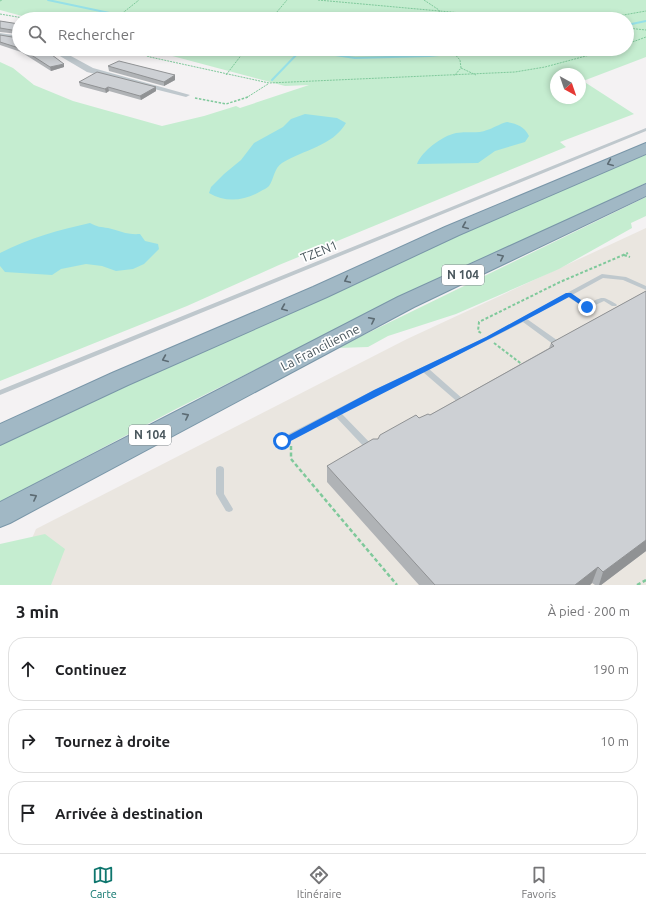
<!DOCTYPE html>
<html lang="fr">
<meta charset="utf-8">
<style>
body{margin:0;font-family:Ubuntu,sans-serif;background:#f6f6f6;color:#202124}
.compass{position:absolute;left:550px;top:68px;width:36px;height:36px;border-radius:50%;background:#fff;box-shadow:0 2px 6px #0003;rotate:140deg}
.stop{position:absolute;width:12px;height:12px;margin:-9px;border:3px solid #1a73e8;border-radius:50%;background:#fff}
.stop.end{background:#1a73e8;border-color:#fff;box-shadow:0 1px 4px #0008}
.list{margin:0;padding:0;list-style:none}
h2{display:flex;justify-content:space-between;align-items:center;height:52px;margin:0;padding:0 16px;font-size:17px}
h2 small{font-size:13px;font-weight:400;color:#757577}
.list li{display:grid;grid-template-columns:26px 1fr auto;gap:12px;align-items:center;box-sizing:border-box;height:64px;margin:0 8px 8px;padding:0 8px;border:1px solid #e0e0e0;border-radius:16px}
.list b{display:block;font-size:15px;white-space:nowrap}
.list em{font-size:13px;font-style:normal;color:#757577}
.icon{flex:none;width:22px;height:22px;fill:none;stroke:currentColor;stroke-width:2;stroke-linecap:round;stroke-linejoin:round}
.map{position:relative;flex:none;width:646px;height:585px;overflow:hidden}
.search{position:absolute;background:#fff;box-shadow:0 2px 6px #0003;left:12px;right:12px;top:12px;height:44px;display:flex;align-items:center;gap:10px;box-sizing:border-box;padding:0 14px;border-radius:22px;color:#757577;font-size:15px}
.sheet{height:268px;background:#fff}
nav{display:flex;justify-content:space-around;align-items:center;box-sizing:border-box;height:56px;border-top:1px solid #e0e0e0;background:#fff;font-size:11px;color:#757577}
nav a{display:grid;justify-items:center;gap:2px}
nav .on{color:#0f766e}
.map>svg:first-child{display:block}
.commercial{fill:#eae6e0}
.green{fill:#c5edd0;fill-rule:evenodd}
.water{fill:#96e0e7}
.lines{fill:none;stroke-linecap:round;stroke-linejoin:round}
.stream{stroke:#96e0e7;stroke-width:2}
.trunk-casing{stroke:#7996a8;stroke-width:2}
.path-far3{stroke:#7fc99b;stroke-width:1;stroke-dasharray:2 1;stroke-linecap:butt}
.path-far2{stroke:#7fc99b;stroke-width:1.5;stroke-dasharray:2.5 1.5;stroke-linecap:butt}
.path-far1{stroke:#7fc99b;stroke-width:2;stroke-dasharray:3 2;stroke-linecap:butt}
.path{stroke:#7fc99b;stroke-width:2.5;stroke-dasharray:4 2.5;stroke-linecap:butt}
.service{fill:#bfc8cd;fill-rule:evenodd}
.minor{fill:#bfc8cd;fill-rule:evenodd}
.trunk{fill:#a1b8c5;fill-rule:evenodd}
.wall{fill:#b0b3b6}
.shaded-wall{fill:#909294}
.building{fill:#cdd0d4;stroke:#909294}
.oneway{stroke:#5c6b73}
.route{fill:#1a73e8}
.labels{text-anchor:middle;stroke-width:3.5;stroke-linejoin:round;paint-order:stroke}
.shield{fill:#fff;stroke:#818a8e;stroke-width:1}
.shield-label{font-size:12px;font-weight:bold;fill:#4b585e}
.street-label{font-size:13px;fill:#4b585e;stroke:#fff}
</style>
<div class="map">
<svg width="646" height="585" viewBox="0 0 646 585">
<rect width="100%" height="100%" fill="#f4f2f3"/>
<!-- commercial -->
<path class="commercial" d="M646 228V585H12L36 529 407 339Z"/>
<!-- green -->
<path class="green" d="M0 0H646V57L583 81 634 114 560 142 566 147 279 265 187 306 0 381V62L13 68 34 85 73 101 162 126 204 116 236 106 240 108 309 85 285 86 146 49H627V19H33L0 10ZM556 74H580V98H556Z
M646 153V183L341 327 178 408 0 502V444L364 276Z
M646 197V216L631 223 632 228 559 269 456 314 388 336 368 347 337 348Z
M45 534 65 549 51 585H0V544Z"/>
<!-- water -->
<path class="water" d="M305 114 337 118 346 123C333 146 303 150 282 163 274 168 274 179 269 186 267 188 263 190 261 191 244 201 226 203 209 193L211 187 224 174 241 160 254 143 283 127 291 119Z
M507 122C517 124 524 126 529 136L525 142 495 151 478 163 417 164C422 151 442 136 456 133 466 131 478 134 487 130 494 128 499 124 507 122Z
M90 223C97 227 101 227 108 228 120 231 127 235 140 234L145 241 158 244 159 249 144 264 133 269 116 271 102 266 86 264 61 269 52 275 5 272 0 266V253C29 238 59 230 90 223Z"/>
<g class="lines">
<!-- stream -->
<path class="stream" d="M48 0 138 19
M627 25 646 21
M296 49 355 58 429 56 499 49
M272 80 301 50"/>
<defs>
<path id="trunk" d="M646 143V154L459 235 327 297 128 385 0 445V424L112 373 313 287 445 227Z
M646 184V196L414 307 10 523 0 527V502L398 297Z"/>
</defs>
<!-- trunk casing -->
<use href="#trunk" class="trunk-casing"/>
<!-- path-far3 -->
<path class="path-far3" d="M318 0 528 19
M424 0 439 10 441 19
M0 1 2 0
M0 14 29 19
M115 19 139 0
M271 19 287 0
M601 19 646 11
M627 28 646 30
M627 44 646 37
M127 49 150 57 269 83 515 72 545 67 612 49
M450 49 460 60 461 68 454 76
M461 68 476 75
M226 75 246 49
M246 98 268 84"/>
<!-- path-far2 -->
<path class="path-far2" d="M195 98 226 104 248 97"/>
<!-- path-far1 -->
<path class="path-far1" d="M624 255 630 257
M481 333 478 331 479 322 560 282 628 253
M494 343 523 365"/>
<!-- path -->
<path class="path" d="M291 446V459L397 585
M637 585 646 580"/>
<!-- service -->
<path class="service" d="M646 128V131L0 395V390Z
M602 274 626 277 646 286V290L623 280 603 278 572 295 587 304C603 297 601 295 616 304L617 305 616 306H612L604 301 587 309 568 297 527 319 561 343 562 345 561 347H557L523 322 490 339 429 369 464 400 466 402 464 404H460L423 372 341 413 374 447 375 449 374 451 371 452 368 451 335 416 285 443 282 444 279 443 278 441 279 439 374 390 486 337Z
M220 466 223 467 224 469V494L233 509 232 511 229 512 226 511 216 494V469L217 467Z"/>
<!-- minor -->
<path class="minor" d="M0 33 19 36V40L0 37Z
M48 49H58L93 68 190 95 186 97 87 72Z"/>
<!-- trunk -->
<use href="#trunk" class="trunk"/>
</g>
<!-- wall -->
<path class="wall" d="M0 21 19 24V34L0 32V33Z
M0 35 18 38 19 37V49H44L64 67 51 71 21 52 0 45Z
M59 49H76L67 52Z
M108 66 175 80 164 86 109 71Z
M79 82 156 87V91L141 100 109 91 106 93 80 86Z
M646 291V551L601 585H595L592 583 590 585H419L327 482V466L378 439 419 418 430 415 549 348 551 343Z"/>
<!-- shaded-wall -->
<path class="shaded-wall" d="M67 49H76L67 52Z
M64 64V67L51 71 50 67Z
M175 75V80L164 86V82Z
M108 87 109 91 106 93 105 89Z
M156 87V91L141 100 140 96Z
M646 540V551L601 585H599L603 572Z
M598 567 592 583 590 585H575Z"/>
<!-- building -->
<path class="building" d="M0 21 19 24V34L18 31 0 28Z
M0 35 18 38 19 37V48L0 42Z
M22 49H44L64 64 50 67Z
M119 61 175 75 164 82 108 66Z
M97 72 156 87 140 96 108 87 105 89 79 82Z
M646 291V540L603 572 598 567 575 585H435L327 466 373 439H378L380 435 416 415 419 418 428 414 430 415 554 346 551 343Z"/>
<!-- one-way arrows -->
<defs><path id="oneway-chevron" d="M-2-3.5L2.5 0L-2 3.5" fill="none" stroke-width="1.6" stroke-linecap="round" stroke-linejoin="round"/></defs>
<g class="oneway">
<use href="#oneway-chevron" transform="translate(610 163) rotate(157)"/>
<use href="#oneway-chevron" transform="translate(465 226) rotate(157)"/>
<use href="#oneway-chevron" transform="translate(501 257) rotate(-25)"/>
<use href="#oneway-chevron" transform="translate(347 280) rotate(155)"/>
<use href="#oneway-chevron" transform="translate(284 308) rotate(157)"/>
<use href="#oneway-chevron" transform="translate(372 320) rotate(-27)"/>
<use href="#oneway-chevron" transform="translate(165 359) rotate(157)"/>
<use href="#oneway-chevron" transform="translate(186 416) rotate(-27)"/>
<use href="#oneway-chevron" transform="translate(34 497) rotate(-28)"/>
</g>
<!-- route -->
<path class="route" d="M566 293H571L591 307 585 308 569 297C475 348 379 394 285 444H279L278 441 374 390 486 337Z"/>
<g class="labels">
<!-- shield labels -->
<g class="shield">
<rect x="442" y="265" width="42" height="20" rx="3"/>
<rect x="129" y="425" width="42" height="20" rx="3"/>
</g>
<g class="shield-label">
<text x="463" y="279">N 104</text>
<text x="150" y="439">N 104</text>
</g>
<!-- street labels -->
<g class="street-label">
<text transform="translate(319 251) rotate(-22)" y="5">TZEN1</text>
<text transform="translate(320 347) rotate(-27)" y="5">La Francilienne</text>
</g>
</g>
</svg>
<svg class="compass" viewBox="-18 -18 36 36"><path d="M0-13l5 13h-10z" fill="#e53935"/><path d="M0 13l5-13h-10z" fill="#757577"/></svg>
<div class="stop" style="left:282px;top:441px"></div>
<div class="stop end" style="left:587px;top:307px"></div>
<div class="search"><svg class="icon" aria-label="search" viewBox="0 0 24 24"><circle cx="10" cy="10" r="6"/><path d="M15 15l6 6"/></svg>Rechercher</div>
</div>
<section class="sheet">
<h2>3 min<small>À pied · 200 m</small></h2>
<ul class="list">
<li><svg class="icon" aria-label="ahead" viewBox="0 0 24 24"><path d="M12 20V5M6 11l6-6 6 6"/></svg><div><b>Continuez</b></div><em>190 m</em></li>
<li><svg class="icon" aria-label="right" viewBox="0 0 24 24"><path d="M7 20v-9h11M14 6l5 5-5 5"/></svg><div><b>Tournez à droite</b></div><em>10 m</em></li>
<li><svg class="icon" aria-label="arrive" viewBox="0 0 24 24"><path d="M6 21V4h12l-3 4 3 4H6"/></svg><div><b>Arrivée à destination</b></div></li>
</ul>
</section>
<nav>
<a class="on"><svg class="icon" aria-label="map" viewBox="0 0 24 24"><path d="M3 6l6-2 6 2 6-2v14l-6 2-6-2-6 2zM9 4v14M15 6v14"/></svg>Carte</a>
<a><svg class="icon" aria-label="directions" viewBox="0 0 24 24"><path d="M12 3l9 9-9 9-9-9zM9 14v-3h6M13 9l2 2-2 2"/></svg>Itinéraire</a>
<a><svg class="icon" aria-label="saved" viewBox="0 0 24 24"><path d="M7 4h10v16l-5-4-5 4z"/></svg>Favoris</a>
</nav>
